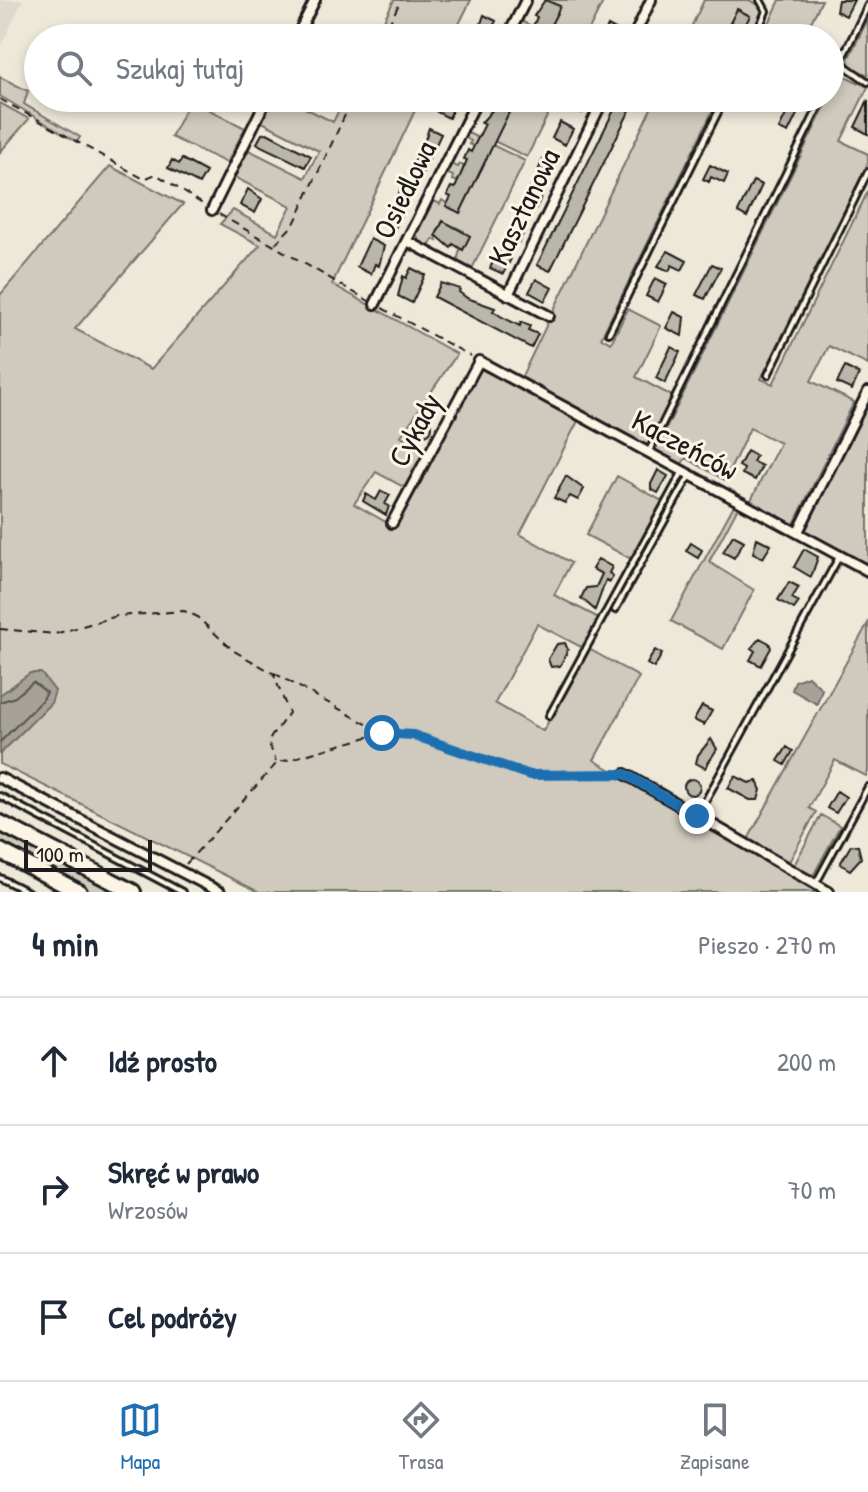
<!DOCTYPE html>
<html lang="pl">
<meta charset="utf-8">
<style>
body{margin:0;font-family:"Patrick Hand",sans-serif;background:#f2f2f3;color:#1f2937}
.scale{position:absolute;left:24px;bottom:20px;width:128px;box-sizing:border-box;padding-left:8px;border:4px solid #1c1c1c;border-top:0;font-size:22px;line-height:28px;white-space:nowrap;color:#1c1c1c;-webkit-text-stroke:6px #fcf5e5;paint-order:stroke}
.stop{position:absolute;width:24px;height:24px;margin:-18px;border:6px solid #1f6fb2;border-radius:50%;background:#fff}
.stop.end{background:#1f6fb2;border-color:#fff;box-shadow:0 2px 8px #0008}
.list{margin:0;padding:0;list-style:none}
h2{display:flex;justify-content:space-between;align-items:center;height:104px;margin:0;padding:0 32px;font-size:34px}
h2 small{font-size:26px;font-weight:400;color:#747a83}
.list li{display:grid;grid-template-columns:52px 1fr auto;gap:24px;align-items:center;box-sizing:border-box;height:128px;padding:0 32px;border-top:2px solid #e0e1e3}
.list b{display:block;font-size:30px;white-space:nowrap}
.list p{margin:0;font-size:26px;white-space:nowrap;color:#747a83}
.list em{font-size:26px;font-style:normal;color:#747a83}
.icon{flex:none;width:44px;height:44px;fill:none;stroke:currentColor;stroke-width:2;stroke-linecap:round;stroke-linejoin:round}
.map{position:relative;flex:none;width:868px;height:892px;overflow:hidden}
.search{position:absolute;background:#fff;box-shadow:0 4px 12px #0003;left:24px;right:24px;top:24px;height:88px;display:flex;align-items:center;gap:20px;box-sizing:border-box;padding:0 28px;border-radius:44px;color:#747a83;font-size:30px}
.sheet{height:488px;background:#fff}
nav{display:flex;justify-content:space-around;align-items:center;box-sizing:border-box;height:112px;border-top:2px solid #e0e1e3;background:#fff;font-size:22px;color:#747a83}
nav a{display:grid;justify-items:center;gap:4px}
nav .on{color:#1f6fb2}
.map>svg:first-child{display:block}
.built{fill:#ded9cb}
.green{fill:#cfcabd;stroke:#76736c;stroke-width:2}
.water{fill:#a7a299;stroke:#6f6c67;stroke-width:2}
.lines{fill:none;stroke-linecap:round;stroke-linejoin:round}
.shore{stroke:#54524e;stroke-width:2}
.building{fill:#bab6aa;stroke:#1c1c1c;stroke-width:2}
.lane-casing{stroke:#1c1c1c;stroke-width:10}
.street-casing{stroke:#1c1c1c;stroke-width:14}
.highway-casing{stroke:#1c1c1c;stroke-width:20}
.path{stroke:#1c1c1c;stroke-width:2;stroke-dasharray:8 6;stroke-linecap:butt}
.lane{stroke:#fcf5e5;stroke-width:4}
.street{stroke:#fcf5e5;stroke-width:8}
.highway{stroke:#fcf5e5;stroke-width:14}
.route{stroke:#1f6fb2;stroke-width:10}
.labels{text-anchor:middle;stroke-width:6;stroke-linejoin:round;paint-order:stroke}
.street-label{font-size:30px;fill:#1c1c1c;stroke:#fcf5e5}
</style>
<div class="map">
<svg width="868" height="892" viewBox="0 0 868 892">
<rect width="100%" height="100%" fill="#eee8d9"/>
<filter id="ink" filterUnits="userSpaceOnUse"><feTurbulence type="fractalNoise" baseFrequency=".0125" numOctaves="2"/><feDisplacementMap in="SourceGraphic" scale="16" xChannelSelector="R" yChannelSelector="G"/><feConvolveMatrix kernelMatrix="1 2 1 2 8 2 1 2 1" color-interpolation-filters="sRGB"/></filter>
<g filter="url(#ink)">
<!-- built -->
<path class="built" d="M0 0H23L0 48Z"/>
<!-- green -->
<path class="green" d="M394 0H471L452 38H375Z
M547 0H604L585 38H534L516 30 521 21 547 33 559 7Z
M704 0H749L761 6 762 11 749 38H686Z
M780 0H822L803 38H762Z
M868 19V75L851 67 848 59Z
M841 74 868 87 841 141 868 154V163L761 379 773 384 868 191V365L829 346 811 381 854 402 793 526 750 502 780 443 750 428 725 480 686 458 680 466 654 453Z
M0 77 28 91 24 104 80 137 77 142 0 96Z
M274 98H285L333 122 345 98H421L332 284 457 354 401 436 428 450 407 489 376 472 354 504 395 527 479 366 579 419 520 534 571 563 554 595 599 618 583 648 537 624 495 703 543 731 589 649 639 677 594 760 820 892H259L0 764V295L110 166 183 204 75 329 151 369 260 245 220 224 233 210 277 234 291 206 234 177 249 150 305 178 319 151 262 122Z
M483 98H499L513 106 518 98H556L527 157 494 141 507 114 494 107 491 111 487 108 488 105 481 102Z
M656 98H719L601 338 611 343 628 309 661 326 636 377 672 396 647 450 520 380Z
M190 100 245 128 227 163 171 137Z
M0 103 29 119 0 152Z
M466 132 525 161 472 269 457 262 464 231 443 221 436 235 437 241 433 239 429 247 419 242 416 233 432 200 440 204 442 200 460 213 473 186 452 180 453 176 446 173 450 164 458 167 460 164 464 166 463 170H481L487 157 476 142 474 146 469 144 471 141 464 137Z
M868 401V567L803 531Z
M617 476 662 501 631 559 586 535Z
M734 505 738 507 709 562 754 590 723 649 671 621Z
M868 623V772L866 776 835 760 809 808 816 812 788 864 747 841Z
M821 815 840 826 814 874 807 875 793 867Z
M0 829 122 892H90L0 846Z"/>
<!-- water -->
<path class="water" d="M30 673H41L55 691 51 703 0 754V695Z
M808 676 822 689 817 704 792 690 795 681Z"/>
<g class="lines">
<!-- shore -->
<path class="shore" d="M0 702 15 697 33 682 46 692 43 699 0 742"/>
</g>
<!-- building -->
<path class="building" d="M545 0 560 6 557 13 544 38H528L537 17 534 16Z
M838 0H854L846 16 836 11Z
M737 9 750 16 740 35 727 29Z
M484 15 496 21 487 38H476Z
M608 26 621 33 619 38H603Z
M447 98H457L449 118 437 112Z
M497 98H516L460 213 446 206 451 197 447 195 451 187 455 188 467 160 464 159 468 150 471 152 485 124 481 123 495 107Z
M573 98H589L582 113 569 107Z
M620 98H636L550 271 537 265Z
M794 98 803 102 788 133 779 129Z
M868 100V134L855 127Z
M560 122 573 129 565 145 552 138Z
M429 128 441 134 422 174 410 168 422 149Z
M267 133 311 156 305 167 261 146 257 143 262 134Z
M545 155 558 162 550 178 538 171Z
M182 159 206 172 199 184 168 168 172 160 179 164Z
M710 165 728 174 724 183 711 177 709 182 703 179Z
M753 181 762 185 747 217 738 212Z
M402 184 414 190 394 230 382 225 395 206Z
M530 188 543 194 535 210 522 203Z
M248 189 262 199 255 213 240 205Z
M514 220 527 226 519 242 506 236Z
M443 221 470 236 463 250 453 244 451 248 436 235Z
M370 239 384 246 379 266 375 264 371 274 357 267Z
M668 251 687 261 682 270 672 265 669 271 658 266Z
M498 252 511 259 503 274 490 268Z
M712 264 721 268 705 299 696 295Z
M411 268 425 275 412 303 398 296 403 276 406 278Z
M655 278 667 284 658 302 646 296Z
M536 279 552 288 545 301 529 292Z
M441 283 460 289 459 292 467 298 495 308 493 311 502 317 520 326 521 322 530 326 528 330 538 334 531 348 434 297Z
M674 312 684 317 682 336 666 328Z
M671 347 680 352 665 383 656 378Z
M845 367 859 374 852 390 837 383Z
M416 427a8 8 0 1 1 16 0a8 8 0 1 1-16 0Z
M747 451 756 456 753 462 762 466 755 480 742 474 744 469 739 466Z
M658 470 668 476 658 493 651 489V484Z
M566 476 584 489 578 500 570 496 565 503 554 498Z
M381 491 390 495 385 504 389 506 386 515 363 501 366 494 376 500Z
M733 535 744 541 734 558 723 552Z
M757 538 771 545 763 558 753 553Z
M691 543 702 550 698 558 686 551Z
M804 549 818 557 811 577 794 567Z
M598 559 612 567 609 573 613 576 610 582 606 580 595 610 581 598 586 588 596 587 602 574 592 569Z
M789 582 799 587 792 598 799 602 794 609 778 600Z
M760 638 769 643 771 648 761 666 750 660 755 651 751 648Z
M565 643 568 650 560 666 551 667 548 659 557 644Z
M655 650 662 654 654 668 647 664Z
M702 706 712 711 704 725 694 720Z
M711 739 717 749 705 768 696 763 698 755Z
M787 747 793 751 785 765 778 761Z
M735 776 749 783 757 781 761 790 758 800H750L728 788Z
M684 787a8 8 0 1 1 16 0a8 8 0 1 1-16 0Z
M837 791 846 797 836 813 827 808Z
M851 845 858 846 861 858 850 870 840 864Z"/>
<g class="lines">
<defs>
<path id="lane" d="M755 38 766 11 760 0
M841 63 868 82
M830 83 868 5
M609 333 725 98
M768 375 868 172
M649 451 823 98
M615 610 690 475
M549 716 683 471
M0 796 182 892
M697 816 839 557
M0 878 28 892
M816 883 868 787"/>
<path id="street" d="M296 38 315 0
M507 38 526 0
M633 38 651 0
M212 210 267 98
M407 241 549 316
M508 295 604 98
M375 304 478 98
M392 523 479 361 868 571
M798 532 868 392
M625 774 829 892
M0 778 220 892"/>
<path id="highway" d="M0 823 133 892
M0 851 79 892"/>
</defs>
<!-- lane casing -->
<use href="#lane" class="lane-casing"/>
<!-- street casing -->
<use href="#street" class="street-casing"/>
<!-- highway casing -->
<use href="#highway" class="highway-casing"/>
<!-- path -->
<path class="path" d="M382 38 401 0
M0 99 144 179 156 174 204 205
M219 214 369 301
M275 244 294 224 353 98
M382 308 471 356
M0 629 55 634 117 616 184 611 196 616 234 651 273 673 289 713 268 741 276 762
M274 673 381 732
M186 864 277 763 382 733 413 735 530 775 615 774"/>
<!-- lane -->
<use href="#lane" class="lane"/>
<!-- street -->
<use href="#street" class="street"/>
<!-- highway -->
<use href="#highway" class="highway"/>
</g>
</g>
<g class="lines" filter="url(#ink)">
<!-- route -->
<path class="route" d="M382 733 413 735 530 775 625 774 697 816"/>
</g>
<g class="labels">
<!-- street labels -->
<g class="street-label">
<text transform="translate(405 190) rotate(-64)" y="10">Osiedlowa</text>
<text transform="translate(524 207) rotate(-64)" y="10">Kasztanowa</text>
<text transform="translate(415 430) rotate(-62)" y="10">Cykady</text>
<text transform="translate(685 445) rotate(28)" y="10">Kaczeńców</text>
</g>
</g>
</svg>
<div class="scale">100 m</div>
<div class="stop" style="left:382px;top:733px"></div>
<div class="stop end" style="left:697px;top:816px"></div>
<div class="search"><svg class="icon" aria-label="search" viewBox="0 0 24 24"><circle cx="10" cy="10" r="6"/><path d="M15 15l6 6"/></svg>Szukaj tutaj</div>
</div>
<section class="sheet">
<h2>4 min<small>Pieszo · 270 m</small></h2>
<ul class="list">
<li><svg class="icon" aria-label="ahead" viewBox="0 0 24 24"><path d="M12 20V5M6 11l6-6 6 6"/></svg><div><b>Idź prosto</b></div><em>200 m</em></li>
<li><svg class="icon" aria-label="right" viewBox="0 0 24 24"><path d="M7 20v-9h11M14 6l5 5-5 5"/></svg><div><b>Skręć w prawo</b><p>Wrzosów</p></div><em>70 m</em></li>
<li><svg class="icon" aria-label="arrive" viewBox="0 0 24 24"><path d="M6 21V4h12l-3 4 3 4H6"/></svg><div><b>Cel podróży</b></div></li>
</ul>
</section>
<nav>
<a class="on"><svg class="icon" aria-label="map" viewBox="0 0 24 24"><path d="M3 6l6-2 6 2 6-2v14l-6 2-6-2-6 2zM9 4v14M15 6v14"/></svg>Mapa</a>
<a><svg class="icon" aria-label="directions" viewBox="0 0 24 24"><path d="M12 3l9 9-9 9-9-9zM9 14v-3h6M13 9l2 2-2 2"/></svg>Trasa</a>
<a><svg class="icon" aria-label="saved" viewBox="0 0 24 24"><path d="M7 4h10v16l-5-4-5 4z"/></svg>Zapisane</a>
</nav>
